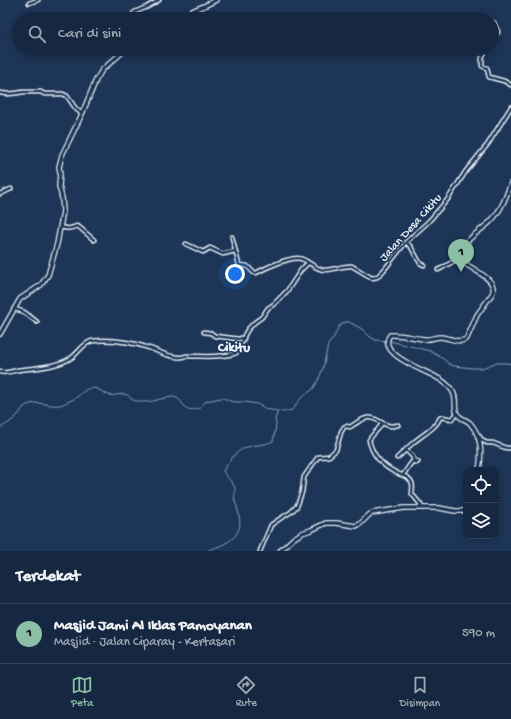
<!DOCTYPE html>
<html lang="id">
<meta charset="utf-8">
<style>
body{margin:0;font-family:"Gochi Hand",sans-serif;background:#23344c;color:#f1f3f6}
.controls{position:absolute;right:12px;bottom:12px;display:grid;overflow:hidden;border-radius:8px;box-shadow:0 2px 10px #0003}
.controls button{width:36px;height:36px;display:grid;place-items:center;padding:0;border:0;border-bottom:1px solid #35445a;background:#162841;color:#f1f3f6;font:20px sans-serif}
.you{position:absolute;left:235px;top:274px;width:14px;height:14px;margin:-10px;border:3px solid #fff;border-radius:50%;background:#1a73e8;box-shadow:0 0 0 6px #1a73e833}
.badge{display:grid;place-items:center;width:26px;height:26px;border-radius:50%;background:#8abfa5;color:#111;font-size:13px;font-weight:700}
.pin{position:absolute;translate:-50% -33px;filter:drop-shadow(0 1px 2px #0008)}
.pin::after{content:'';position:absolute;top:21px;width:14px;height:12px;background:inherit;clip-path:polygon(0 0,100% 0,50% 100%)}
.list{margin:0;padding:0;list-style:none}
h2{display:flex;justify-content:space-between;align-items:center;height:52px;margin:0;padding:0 16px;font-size:17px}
h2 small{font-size:13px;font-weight:400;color:#9ea6b1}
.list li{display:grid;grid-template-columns:26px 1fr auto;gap:12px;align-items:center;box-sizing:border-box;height:60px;padding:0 16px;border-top:1px solid #35445a}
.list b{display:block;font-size:15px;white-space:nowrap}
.list p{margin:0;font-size:13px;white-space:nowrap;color:#9ea6b1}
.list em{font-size:13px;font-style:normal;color:#9ea6b1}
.icon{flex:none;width:22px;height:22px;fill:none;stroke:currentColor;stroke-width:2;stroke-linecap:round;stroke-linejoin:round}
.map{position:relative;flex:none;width:511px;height:551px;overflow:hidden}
.search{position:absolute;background:#162841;box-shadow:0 2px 10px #0003;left:12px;right:12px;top:12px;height:44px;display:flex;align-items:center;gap:10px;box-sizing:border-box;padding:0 14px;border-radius:22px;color:#9ea6b1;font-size:15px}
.sheet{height:112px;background:#162841}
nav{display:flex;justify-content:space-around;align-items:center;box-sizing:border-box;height:56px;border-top:1px solid #35445a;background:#162841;font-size:11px;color:#9ea6b1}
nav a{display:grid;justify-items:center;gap:2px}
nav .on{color:#8abfa5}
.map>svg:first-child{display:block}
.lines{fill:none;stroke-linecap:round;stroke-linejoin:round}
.stream{stroke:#86a3b7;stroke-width:1}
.street-casing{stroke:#e8f1f8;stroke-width:5.5}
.secondary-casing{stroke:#e8f1f8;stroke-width:6}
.street{stroke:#1d3557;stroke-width:2.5}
.secondary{stroke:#1d3557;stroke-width:3.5}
.labels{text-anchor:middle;stroke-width:3;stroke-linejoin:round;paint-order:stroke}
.street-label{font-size:12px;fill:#e8f1f8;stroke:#1d3557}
.quarter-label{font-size:14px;font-weight:bold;fill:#e8f1f8;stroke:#1d3557}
</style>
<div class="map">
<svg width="511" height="551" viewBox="0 0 511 551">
<rect width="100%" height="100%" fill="#1d3557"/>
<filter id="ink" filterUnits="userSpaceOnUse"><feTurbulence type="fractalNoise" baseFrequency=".025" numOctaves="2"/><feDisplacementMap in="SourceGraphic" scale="8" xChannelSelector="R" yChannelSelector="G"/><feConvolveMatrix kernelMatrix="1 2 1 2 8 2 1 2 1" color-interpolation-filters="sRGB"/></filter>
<g filter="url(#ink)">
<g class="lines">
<!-- stream -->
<path class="stream" d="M0 428C6 425 12 421 17 416 21 412 22 407 27 405 39 400 50 407 60 405 66 403 72 400 77 397 81 394 86 388 92 388 99 388 103 393 109 395 115 397 121 392 127 395 130 396 128 396 131 399 134 401 142 402 146 402 155 402 163 397 172 397 186 397 179 415 200 408L206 401 221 398H223L233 402H245L257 404 266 409 283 412 292 410 301 398 313 389 318 381 323 368 328 345 334 337 339 326 345 322H349L362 329 369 336 375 340 390 341 430 351 442 358 449 364 454 366 473 368H482L495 363H508L511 364
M207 551C212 548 219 547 224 544 245 533 241 520 235 501 233 496 237 491 234 486 232 481 226 477 223 471 229 462 234 452 245 448 254 444 264 446 273 441L275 432 276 423 275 419 278 411"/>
<defs>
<path id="street" d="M29 3 38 0
M135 19 133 14 135 12 147 7 159 0
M492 22 494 23 498 32 492 40
M486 49 482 58V66L487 68 489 77 504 81 511 85
M0 93 8 94 17 93 23 92H41L44 94H63L67 96 76 109 82 114
M0 194 11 189
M60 227C68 229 70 229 77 226L79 227 94 240
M232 237 239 265 247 266 254 273H256C265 268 293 255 302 259 310 262 315 269 324 270 334 270 343 265 352 266L372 278 377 277 384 270 406 242 429 221 448 199 466 171 488 144 511 107
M406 242 411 247 420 263 424 265
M186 244 203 252 210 248 223 254 235 251
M438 270 442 268 459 258
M15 309 24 312 37 322
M204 332 211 333 215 336 239 339 241 338H244
M0 372C6 374 12 371 18 370 34 368 57 367 71 358 79 353 83 343 92 341 111 339 131 342 149 348 158 351 168 357 178 357 181 358 184 356 187 356 203 356 217 358 233 354L236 353 240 347 245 334 248 329 255 322 262 317 268 308 274 304 287 291 301 270 308 263
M382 423C379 430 373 433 369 440 372 455 383 467 397 473 402 476 408 476 411 481 414 485 412 489 412 494L421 505 422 508
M479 436 483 441 487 443H493L506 448H511
M406 450 413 457V459L418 462
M397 458C403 453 408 447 414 442 423 434 435 429 440 418L442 417 452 419 457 414
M403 475 409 466 413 461 416 463
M260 551 271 525 278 520 291 512 297 506 302 492 304 477 313 464 318 457 329 456 336 450 341 432 344 427 346 426 350 427C355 424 361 419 367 418 376 416 383 426 392 426 394 426 396 425 398 425"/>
<path id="secondary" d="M173 19 206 5 216 0
M0 334 20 299 41 285 48 275 57 244 63 211 62 198 59 186 60 172 59 167 62 155 82 114 96 80 102 70 126 49
M479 470C482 453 482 437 470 423 467 420 461 419 458 415 452 408 459 398 451 389 447 383 440 379 434 376 423 370 376 353 390 335 402 334 413 338 424 339 430 340 435 337 440 337 449 337 460 345 467 338L477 315 492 294C493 292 494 290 493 288 493 278 469 267 461 261L459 258 458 252C464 241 480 231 490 222 501 211 506 197 511 183
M280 551 294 538 302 533 311 530 326 523H336L356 526 360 524 369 515 372 513 404 508H439L455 511H466"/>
</defs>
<!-- street casing -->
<use href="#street" class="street-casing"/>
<!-- secondary casing -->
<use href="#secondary" class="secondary-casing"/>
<!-- street -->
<use href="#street" class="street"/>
<!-- secondary -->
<use href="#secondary" class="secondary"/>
</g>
</g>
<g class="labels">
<!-- street labels -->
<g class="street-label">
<text transform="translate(410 227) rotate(-48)" y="4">Jalan Desa Cikitu</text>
</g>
<!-- quarter labels -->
<g class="quarter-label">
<text x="234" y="351">Cikitu</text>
</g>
</g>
</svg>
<div class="controls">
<button><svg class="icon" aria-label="locate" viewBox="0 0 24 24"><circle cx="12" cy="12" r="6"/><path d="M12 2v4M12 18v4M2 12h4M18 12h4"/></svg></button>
<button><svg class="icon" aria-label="layers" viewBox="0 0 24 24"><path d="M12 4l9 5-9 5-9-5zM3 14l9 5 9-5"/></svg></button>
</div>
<div class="you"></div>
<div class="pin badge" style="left:461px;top:272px">1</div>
<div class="search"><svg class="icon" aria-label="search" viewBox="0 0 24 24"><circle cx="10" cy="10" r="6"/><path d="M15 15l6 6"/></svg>Cari di sini</div>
</div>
<section class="sheet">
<h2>Terdekat<small></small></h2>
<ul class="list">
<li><span class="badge">1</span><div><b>Masjid Jami Al Iklas Pamoyanan</b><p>Masjid · Jalan Ciparay - Kertasari</p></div><em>590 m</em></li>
</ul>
</section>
<nav>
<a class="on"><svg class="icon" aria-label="map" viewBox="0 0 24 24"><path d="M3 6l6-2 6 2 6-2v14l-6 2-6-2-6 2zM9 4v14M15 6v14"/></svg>Peta</a>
<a><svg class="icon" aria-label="directions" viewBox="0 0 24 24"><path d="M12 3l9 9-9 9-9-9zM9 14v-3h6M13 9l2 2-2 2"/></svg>Rute</a>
<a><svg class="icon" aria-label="saved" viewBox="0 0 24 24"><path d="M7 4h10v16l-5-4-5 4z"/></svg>Disimpan</a>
</nav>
